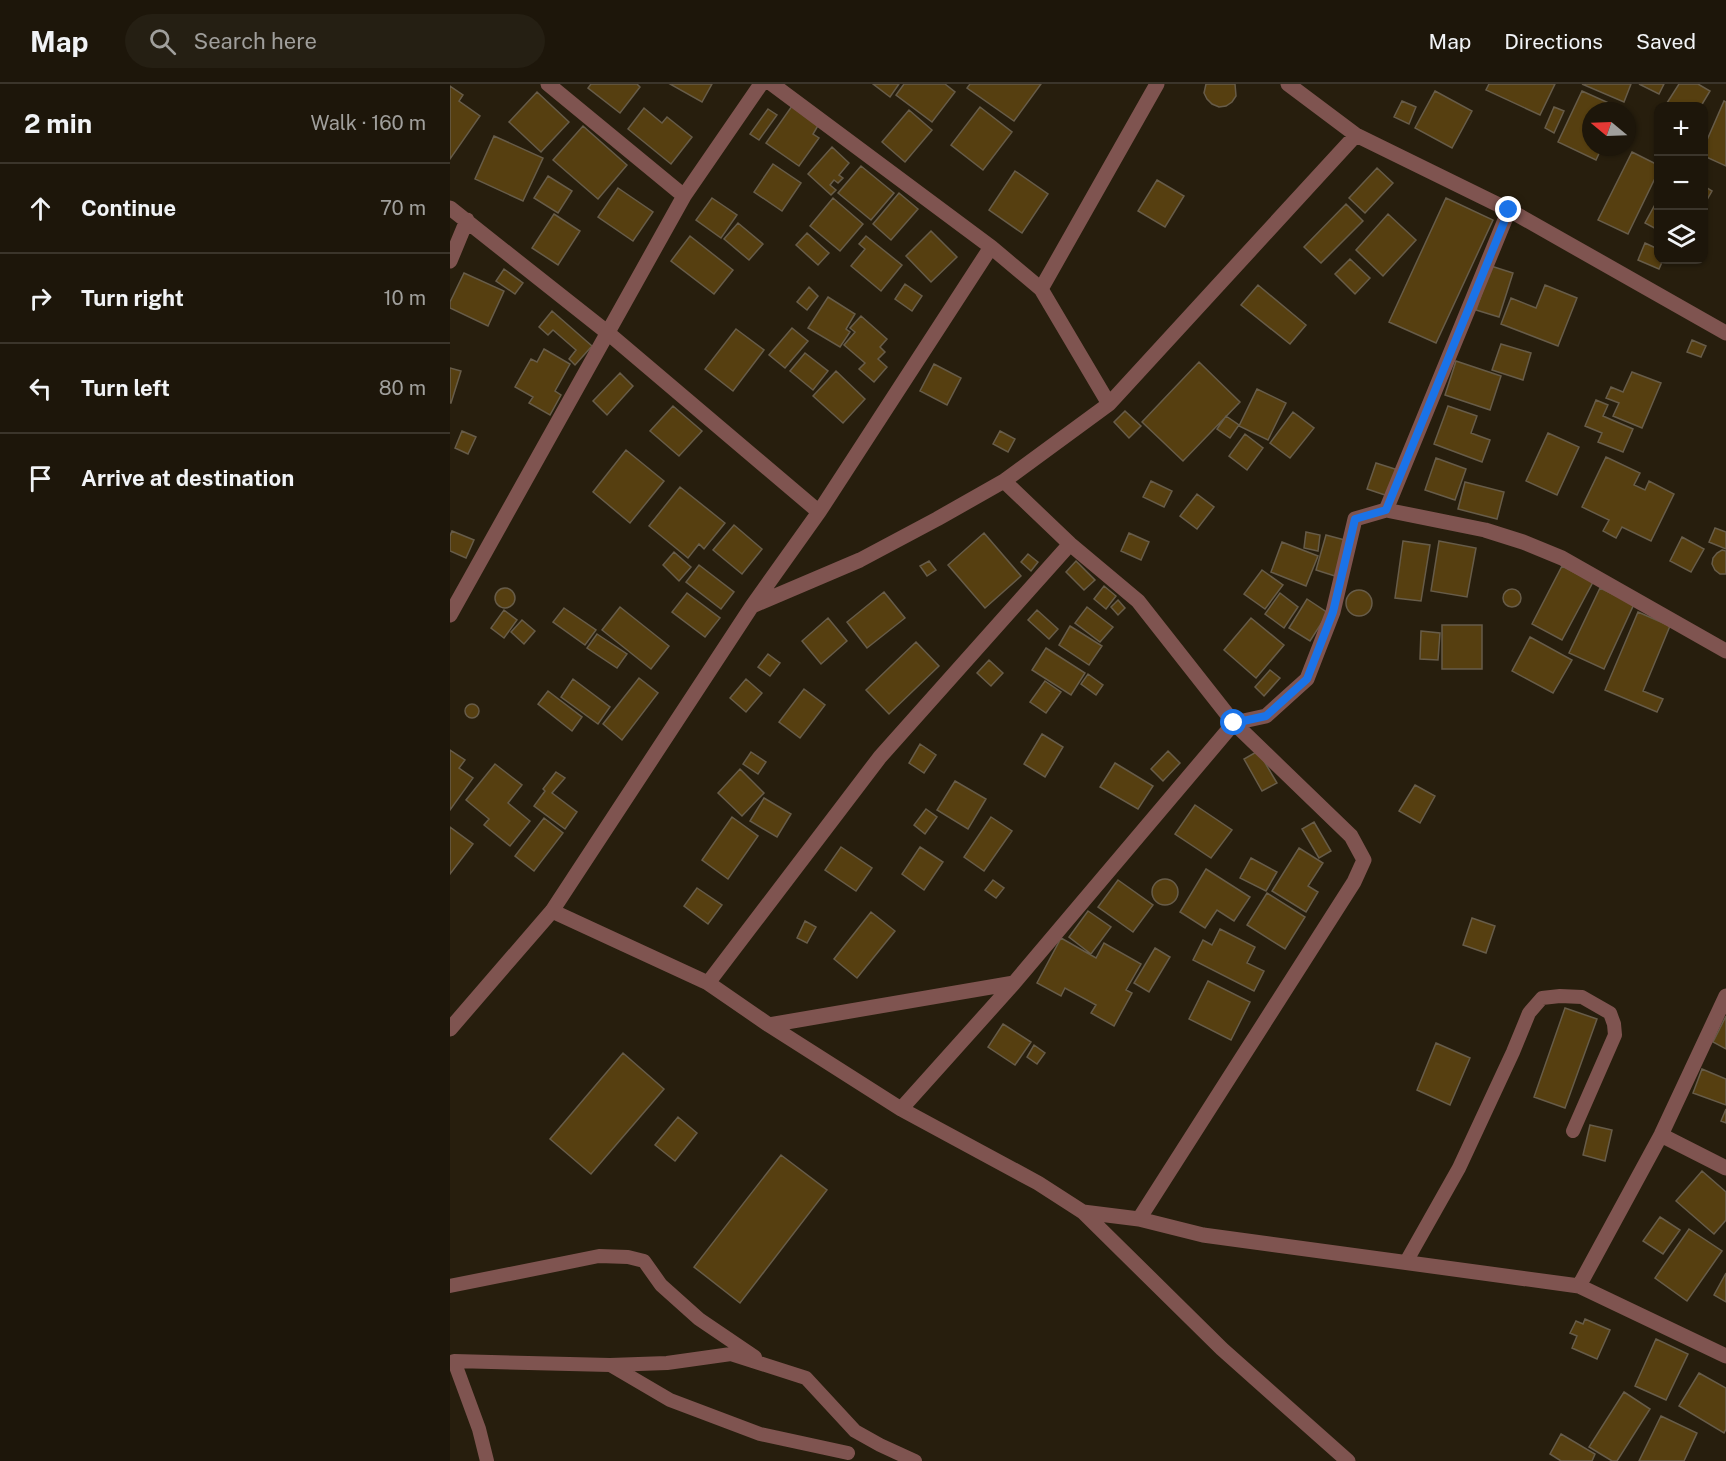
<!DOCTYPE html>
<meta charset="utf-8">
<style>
body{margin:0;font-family:"Public Sans",sans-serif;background:#251f13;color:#f1f3f6}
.controls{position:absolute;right:18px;top:18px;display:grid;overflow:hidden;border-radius:12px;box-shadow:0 2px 4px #0004}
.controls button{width:54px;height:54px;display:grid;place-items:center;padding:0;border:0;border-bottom:2px solid #3b352b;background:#1d160a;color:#f1f3f6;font:30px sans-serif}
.compass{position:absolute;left:1132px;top:18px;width:54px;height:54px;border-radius:50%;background:#1d160a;box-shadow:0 2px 4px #0004;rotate:289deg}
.stop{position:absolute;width:18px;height:18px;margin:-14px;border:4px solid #1a73e8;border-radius:50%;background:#fff}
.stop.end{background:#1a73e8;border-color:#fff;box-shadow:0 2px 6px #0008}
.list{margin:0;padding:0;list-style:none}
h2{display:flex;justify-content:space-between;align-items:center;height:78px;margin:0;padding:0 24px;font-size:26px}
h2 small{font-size:20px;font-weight:400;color:#a09f9c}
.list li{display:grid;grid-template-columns:39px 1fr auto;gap:18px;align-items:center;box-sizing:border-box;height:90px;padding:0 24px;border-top:2px solid #3b352b}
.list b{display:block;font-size:22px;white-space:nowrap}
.list em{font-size:20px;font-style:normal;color:#a09f9c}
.icon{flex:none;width:33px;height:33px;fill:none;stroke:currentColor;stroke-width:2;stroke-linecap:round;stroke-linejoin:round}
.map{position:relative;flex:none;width:1276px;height:1377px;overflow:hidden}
header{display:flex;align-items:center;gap:36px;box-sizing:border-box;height:84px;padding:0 30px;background:#1d160a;border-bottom:2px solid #3b352b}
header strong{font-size:28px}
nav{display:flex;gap:33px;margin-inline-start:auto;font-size:21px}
.search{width:420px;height:54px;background:#251f13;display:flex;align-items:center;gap:15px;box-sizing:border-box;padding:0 21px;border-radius:33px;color:#a09f9c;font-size:22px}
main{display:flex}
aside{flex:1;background:#1d160a}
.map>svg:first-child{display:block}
.building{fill:#563f10;stroke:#675c49;stroke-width:1.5}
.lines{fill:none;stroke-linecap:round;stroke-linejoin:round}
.lane{stroke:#7f5450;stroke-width:14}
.street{stroke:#7f5450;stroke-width:15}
.route{stroke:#1a73e8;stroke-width:8}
</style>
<header>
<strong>Map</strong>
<div class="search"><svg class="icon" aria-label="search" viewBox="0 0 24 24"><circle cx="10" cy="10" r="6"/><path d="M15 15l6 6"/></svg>Search here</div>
<nav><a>Map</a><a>Directions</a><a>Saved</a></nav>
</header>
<main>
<aside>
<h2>2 min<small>Walk · 160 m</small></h2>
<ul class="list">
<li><svg class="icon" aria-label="ahead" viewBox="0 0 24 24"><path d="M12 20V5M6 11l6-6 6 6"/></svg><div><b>Continue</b></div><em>70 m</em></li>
<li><svg class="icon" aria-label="right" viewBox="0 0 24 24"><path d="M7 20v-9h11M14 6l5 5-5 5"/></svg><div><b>Turn right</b></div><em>10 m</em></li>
<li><svg class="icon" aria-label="left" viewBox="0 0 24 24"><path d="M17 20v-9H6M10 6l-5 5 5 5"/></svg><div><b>Turn left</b></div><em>80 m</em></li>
<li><svg class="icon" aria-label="arrive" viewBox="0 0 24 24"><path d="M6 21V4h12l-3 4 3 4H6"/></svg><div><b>Arrive at destination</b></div></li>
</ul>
</aside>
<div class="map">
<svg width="1276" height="1377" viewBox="0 0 1276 1377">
<rect width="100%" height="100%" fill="#271e0d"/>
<!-- building -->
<path class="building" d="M141 0H187L190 3 170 29 138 4Z
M220 0H262L252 18Z
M423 0H449L440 13Z
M454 0H495L505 8 482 38 446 11Z
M520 0H591L564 37 517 4Z
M756 0H785L786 12 782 18 776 22 769 23 762 20 757 15 754 9Z
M1039 0H1105L1090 31 1036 6Z
M1132 0H1181L1174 18Z
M1189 0H1214L1209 10Z
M1229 0H1248L1260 7 1251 22H1215Z
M0 2 13 11 9 17 30 32 0 75Z
M985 7 1022 27 1002 64 965 44Z
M1132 7 1170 24 1168 27H1141V63H1152L1146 76 1108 58Z
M87 8 119 38 91 68 59 38Z
M952 17 966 23 959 40 944 33Z
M1274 17 1276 18V82L1254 72V63Z
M342 22 369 40 363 50 369 54 349 82 316 59Z
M530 23 562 48 533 86 501 61Z
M1104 23 1114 27 1104 49 1095 44Z
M194 24 212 39 217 33 242 53 221 80 178 45Z
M318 25 327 31 309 56 300 50Z
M459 26 482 46 455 78 432 58Z
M133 42 177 81 148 115 103 76Z
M44 52 93 74 73 117 25 95Z
M382 63 399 79 389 91 393 94 388 99 384 96 380 101 386 106 381 111 358 90Z
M1182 68 1208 81V88L1178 150 1148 136Z
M323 80 351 99 332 127 304 108Z
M411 82 444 109 421 136 388 109Z
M927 84 943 99 915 129 899 114Z
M565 87 598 110 572 149 539 126Z
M98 92 122 107 108 129 84 114Z
M707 96 734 112 715 143 688 127Z
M1254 102 1262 107 1254 121Z
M168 104 203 128 183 157 148 133Z
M449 109 468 125 441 156 423 140Z
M262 114 287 131 271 154 246 136Z
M383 114 413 140 390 167 360 142Z
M996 114 1043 136 986 259 939 238Z
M1208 115V146L1195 139Z
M896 120 913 137 871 179 854 163Z
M104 130 130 147 108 181 82 164Z
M938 130 966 156 933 192 906 166Z
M288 139 313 160 299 176 274 155Z
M481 147 507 173 481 198 456 172Z
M357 149 379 169 368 181 346 161Z
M240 152 283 186 264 210 221 177Z
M416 152 452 181 431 207 401 182 415 165 409 160Z
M1195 159 1208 165V176H1213L1209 185 1188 176Z
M900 175 920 194 905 210 885 190Z
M1041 182 1063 189 1049 233 1026 226Z
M54 185 73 199 65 210 46 197Z
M14 189 54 207 38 242 0 224V218Z
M455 200 472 212 462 227 445 215Z
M808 201 856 241 840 260 791 221Z
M1095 201 1127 214 1108 262 1051 240 1061 214 1086 224Z
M359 203 368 212 357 226 347 218Z
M378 213 405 230 396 245 400 248 390 263 358 244Z
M102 227 142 262 125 281 119 275 126 266 103 246 98 251 89 243Z
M411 232 437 255 430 263 435 268 428 275 437 283 424 298 409 285 415 279 394 261 405 248 400 244Z
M342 244 358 257 335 284 319 271Z
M286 245 314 266 283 307 255 285Z
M1242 256 1256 262 1251 273 1237 268Z
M1051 260 1081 269 1073 296 1042 286Z
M94 265 120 280 105 307 111 311 100 331 79 319 83 313 65 303 81 275 87 278Z
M355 269 378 287 363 306 340 287Z
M1006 277 1051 292 1040 326 995 311Z
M749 278 790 318 733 377 692 338Z
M484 280 511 294 497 321 470 307Z
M0 284 11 287 1 319H0Z
M386 287 415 315 393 339 363 312Z
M1182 288 1211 299 1192 344 1163 332 1169 319 1156 314 1161 303 1173 308Z
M170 289 183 302 157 331 143 317Z
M807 305 836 319 818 356 789 342Z
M1146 316 1158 321 1153 332 1183 345 1173 368 1148 358 1152 349 1135 342Z
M223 322 252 347 229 372 200 347Z
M998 322 1027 332 1021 349 1040 356 1032 378 984 360Z
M675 327 691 342 679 354 664 338Z
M843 328 864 344 840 374 820 359Z
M776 332 789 341 780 354 767 345Z
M12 347 26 353 18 370 5 364Z
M550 347 565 355 558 368 543 360Z
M1098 349 1129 363 1107 411 1076 397Z
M795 350 813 364 797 386 779 372Z
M176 366 214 397 180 439 143 408Z
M1156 373 1190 389 1184 401 1195 406 1199 397 1224 410 1201 457 1172 443 1166 454 1153 447 1159 436 1132 423Z
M986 374 1016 385 1005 416 975 406Z
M926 379 948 386 938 412 917 405Z
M701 397 722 407 714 423 693 413Z
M1015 398 1054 408 1047 435 1008 425Z
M230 403 275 439 254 465 249 460 238 474 199 442Z
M747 410 764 423 747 445 730 432Z
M284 441 312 465 292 490 263 466Z
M1265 444 1276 448V465L1259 458Z
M2 447 24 456 16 474 0 467V452Z
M856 448 870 451 868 467 854 464Z
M534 449 571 492 535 524 498 481Z
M679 449 699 458 691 476 671 467Z
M876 451 895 456 885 492 866 486Z
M1232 453 1254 465 1241 488 1220 477Z
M953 457 980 461 971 517 945 514Z
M989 457 1026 464 1017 513 981 507Z
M832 458 868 472 856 502 821 488Z
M1272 466 1276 467V490H1270L1265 486 1262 480 1263 474 1267 469Z
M224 468 241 483 229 497 213 481Z
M578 470 588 478 581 487 571 478Z
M479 477 486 486 477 492 470 482Z
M626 477 645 496 634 506 616 488Z
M249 481 284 508 271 525 236 498Z
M1112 482 1143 498 1112 556 1082 540Z
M812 486 833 501 815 525 794 510Z
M654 502 666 512 656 525 644 515Z
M45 514a10 10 0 1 1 20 0a10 10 0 1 1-20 0Z
M1150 504 1184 520 1154 585 1119 569Z
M1053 514a9 9 0 1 1 18 0a9 9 0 1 1-18 0Z
M896 519a13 13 0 1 1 26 0a13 13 0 1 1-26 0Z
M434 508 455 534 417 564 397 538Z
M237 509 270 534 255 553 222 528Z
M830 509 848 523 834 544 815 530Z
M857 515 878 529 860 557 839 544Z
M668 516 675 524 668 531 661 523Z
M170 523 219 562 201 585 152 546Z
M637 523 663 543 650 558 625 539Z
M114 524 146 546 135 561 103 538Z
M54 526 67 536 54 554 41 544Z
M587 526 608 545 599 555 578 536Z
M1188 528 1220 542 1193 607 1213 615 1207 628 1155 606Z
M378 534 397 557 371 580 352 557Z
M801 534 834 561 806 594 774 566Z
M72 536 85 547 74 560 61 548Z
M992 541H1032V585H992Z
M620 542 652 562 639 581 609 561Z
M971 547 990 549 988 576 970 575Z
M147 550 177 570 167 584 137 564Z
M1080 553 1122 576 1103 609 1062 587Z
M466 558 489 582 439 630 416 606Z
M596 564 635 589 621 611 582 586Z
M318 570 330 579 320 592 308 583Z
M539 576 553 589 541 602 527 589Z
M820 586 830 594 814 612 805 603Z
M638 590 653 601 646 611 631 600Z
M189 594 208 609 172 656 153 640Z
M123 595 160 623 148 640 111 613Z
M296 595 312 609 296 628 280 614Z
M595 597 611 608 596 629 580 618Z
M354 605 375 621 350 654 329 638Z
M98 607 132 633 122 647 88 620Z
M15 627a7 7 0 1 1 14 0a7 7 0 1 1-14 0Z
M592 650 613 663 595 693 574 680Z
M470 660 486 671 474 689 459 679Z
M0 666 15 676 9 684 23 694 0 726Z
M718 667 730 679 713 697 701 685Z
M808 667 827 699 812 707 794 675Z
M301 668 316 678 308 690 293 680Z
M665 679 703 702 688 725 650 703Z
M45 680 72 701 58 719 80 737 60 762 34 741 39 735 16 716Z
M290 685 314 709 292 732 268 709Z
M106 688 115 694 102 709 127 728 115 745 84 722 95 707 93 705Z
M505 697 536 715 518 745 487 726Z
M965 701 985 712 970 739 949 727Z
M314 714 341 730 327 753 300 737Z
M745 721 782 746 761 774 725 750Z
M476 725 487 733 475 750 464 741Z
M282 733 308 752 278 795 252 776Z
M541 733 562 747 534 787 514 773Z
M94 734 113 749 84 787 65 772Z
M864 738 881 767 869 774 852 745Z
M0 743 23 760 0 790Z
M391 763 422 784 406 807 375 786Z
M470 763 493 778 474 806 452 790Z
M849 764 873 779 858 802 868 808 856 828 822 807Z
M801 774 827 788 816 807 790 794Z
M756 785 800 813 784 837 767 826 755 844 730 828Z
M702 808a13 13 0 1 1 26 0a13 13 0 1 1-26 0Z
M543 796 554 804 546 814 535 806Z
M668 796 703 821 683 848 648 823Z
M247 804 272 821 258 840 234 822Z
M817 809 855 833 835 865 797 841Z
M638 827 661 843 641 870 619 853Z
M421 828 445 847 407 894 384 875Z
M1022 834 1045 842 1036 869 1013 861Z
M355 837 366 843 357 859 347 854Z
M770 845 805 863 797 879 814 887 804 907 743 876 753 856 762 861Z
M611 854 646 874 654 859 691 880 676 906 682 909 664 942 641 929 646 921 615 904 611 912 587 899Z
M705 864 720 873 699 908 684 899Z
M758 897 800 918 781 956 739 935Z
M1115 924 1147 935 1115 1024 1084 1013Z
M1276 932V965L1263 958Z
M553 940 581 958 565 981 538 963Z
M986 959 1020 974 1000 1021 967 1006Z
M584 961 595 969 587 980 577 973Z
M173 969 214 1005 141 1090 100 1055Z
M1252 985 1276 995V1021L1243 1009Z
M1276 1025V1039L1271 1037Z
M228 1033 247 1049 225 1077 205 1061Z
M1140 1041 1162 1046 1155 1077 1133 1071Z
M331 1071 377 1106 290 1219 244 1183Z
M1252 1087 1276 1108V1136L1264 1150 1226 1117Z
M1210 1133 1230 1146 1213 1170 1193 1157Z
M1239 1145 1272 1167 1237 1217 1205 1194Z
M1276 1189V1218L1264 1211Z
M1135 1235 1160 1246 1147 1275 1122 1264 1127 1252 1120 1249 1126 1237 1133 1240Z
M1206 1255 1238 1270 1216 1316 1185 1302Z
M1249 1289 1276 1304V1345L1274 1349 1229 1322Z
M1174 1308 1200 1325 1167 1377H1162L1139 1363Z
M1211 1332 1247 1349 1234 1377H1189Z
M1111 1350 1145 1370 1142 1377H1111L1100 1370Z"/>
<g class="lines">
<!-- lane -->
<path class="lane" d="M956 1178 1009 1084 1063 968 1079 929 1092 914 1110 912 1132 913 1160 929 1164 940 1165 951 1123 1047
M0 1202 149 1172 178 1173 194 1177 211 1201 249 1235 305 1273
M162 1282 220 1316 310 1350 398 1369
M37 1377 29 1345 4 1277 160 1281 217 1279 281 1270 356 1294 405 1347 430 1361 465 1377"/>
<!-- street -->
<path class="street" d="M98 0 234 112
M322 0 541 163 591 205 659 320
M838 0 906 51 1059 126 1276 249
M0 124 158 249 369 428
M0 177 17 136
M591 205 707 0
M554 397 620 460 688 517 784 639 901 752 914 776 904 798 689 1135
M936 426 1059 126
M302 522 410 476 487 435 554 397 659 320 906 51
M0 531 234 112 311 0
M102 827 258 899 319 941 451 1025 588 1099 633 1128 772 1265 898 1377
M258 899 430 673 620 460
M319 941 564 899
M0 945 102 827 302 522 369 428 541 163
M451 1025 564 899 784 639 816 632 857 595 883 528 905 435 936 426 1035 446 1073 458 1112 474 1276 567
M1211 1051 1276 1084
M633 1128 689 1135 753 1151 1129 1202 1276 1272
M1129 1202 1211 1051 1276 912"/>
</g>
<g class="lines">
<!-- route -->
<path class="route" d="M784 639 816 632 857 595 883 528 905 435 936 426 1059 126"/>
</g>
</svg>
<div class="controls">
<button>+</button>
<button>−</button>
<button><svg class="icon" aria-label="layers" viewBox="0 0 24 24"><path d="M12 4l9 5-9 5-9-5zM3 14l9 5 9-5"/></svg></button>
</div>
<svg class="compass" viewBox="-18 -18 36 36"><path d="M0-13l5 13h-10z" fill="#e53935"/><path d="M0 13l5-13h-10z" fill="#a09f9c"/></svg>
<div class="stop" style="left:784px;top:639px"></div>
<div class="stop end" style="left:1059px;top:126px"></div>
</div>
</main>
